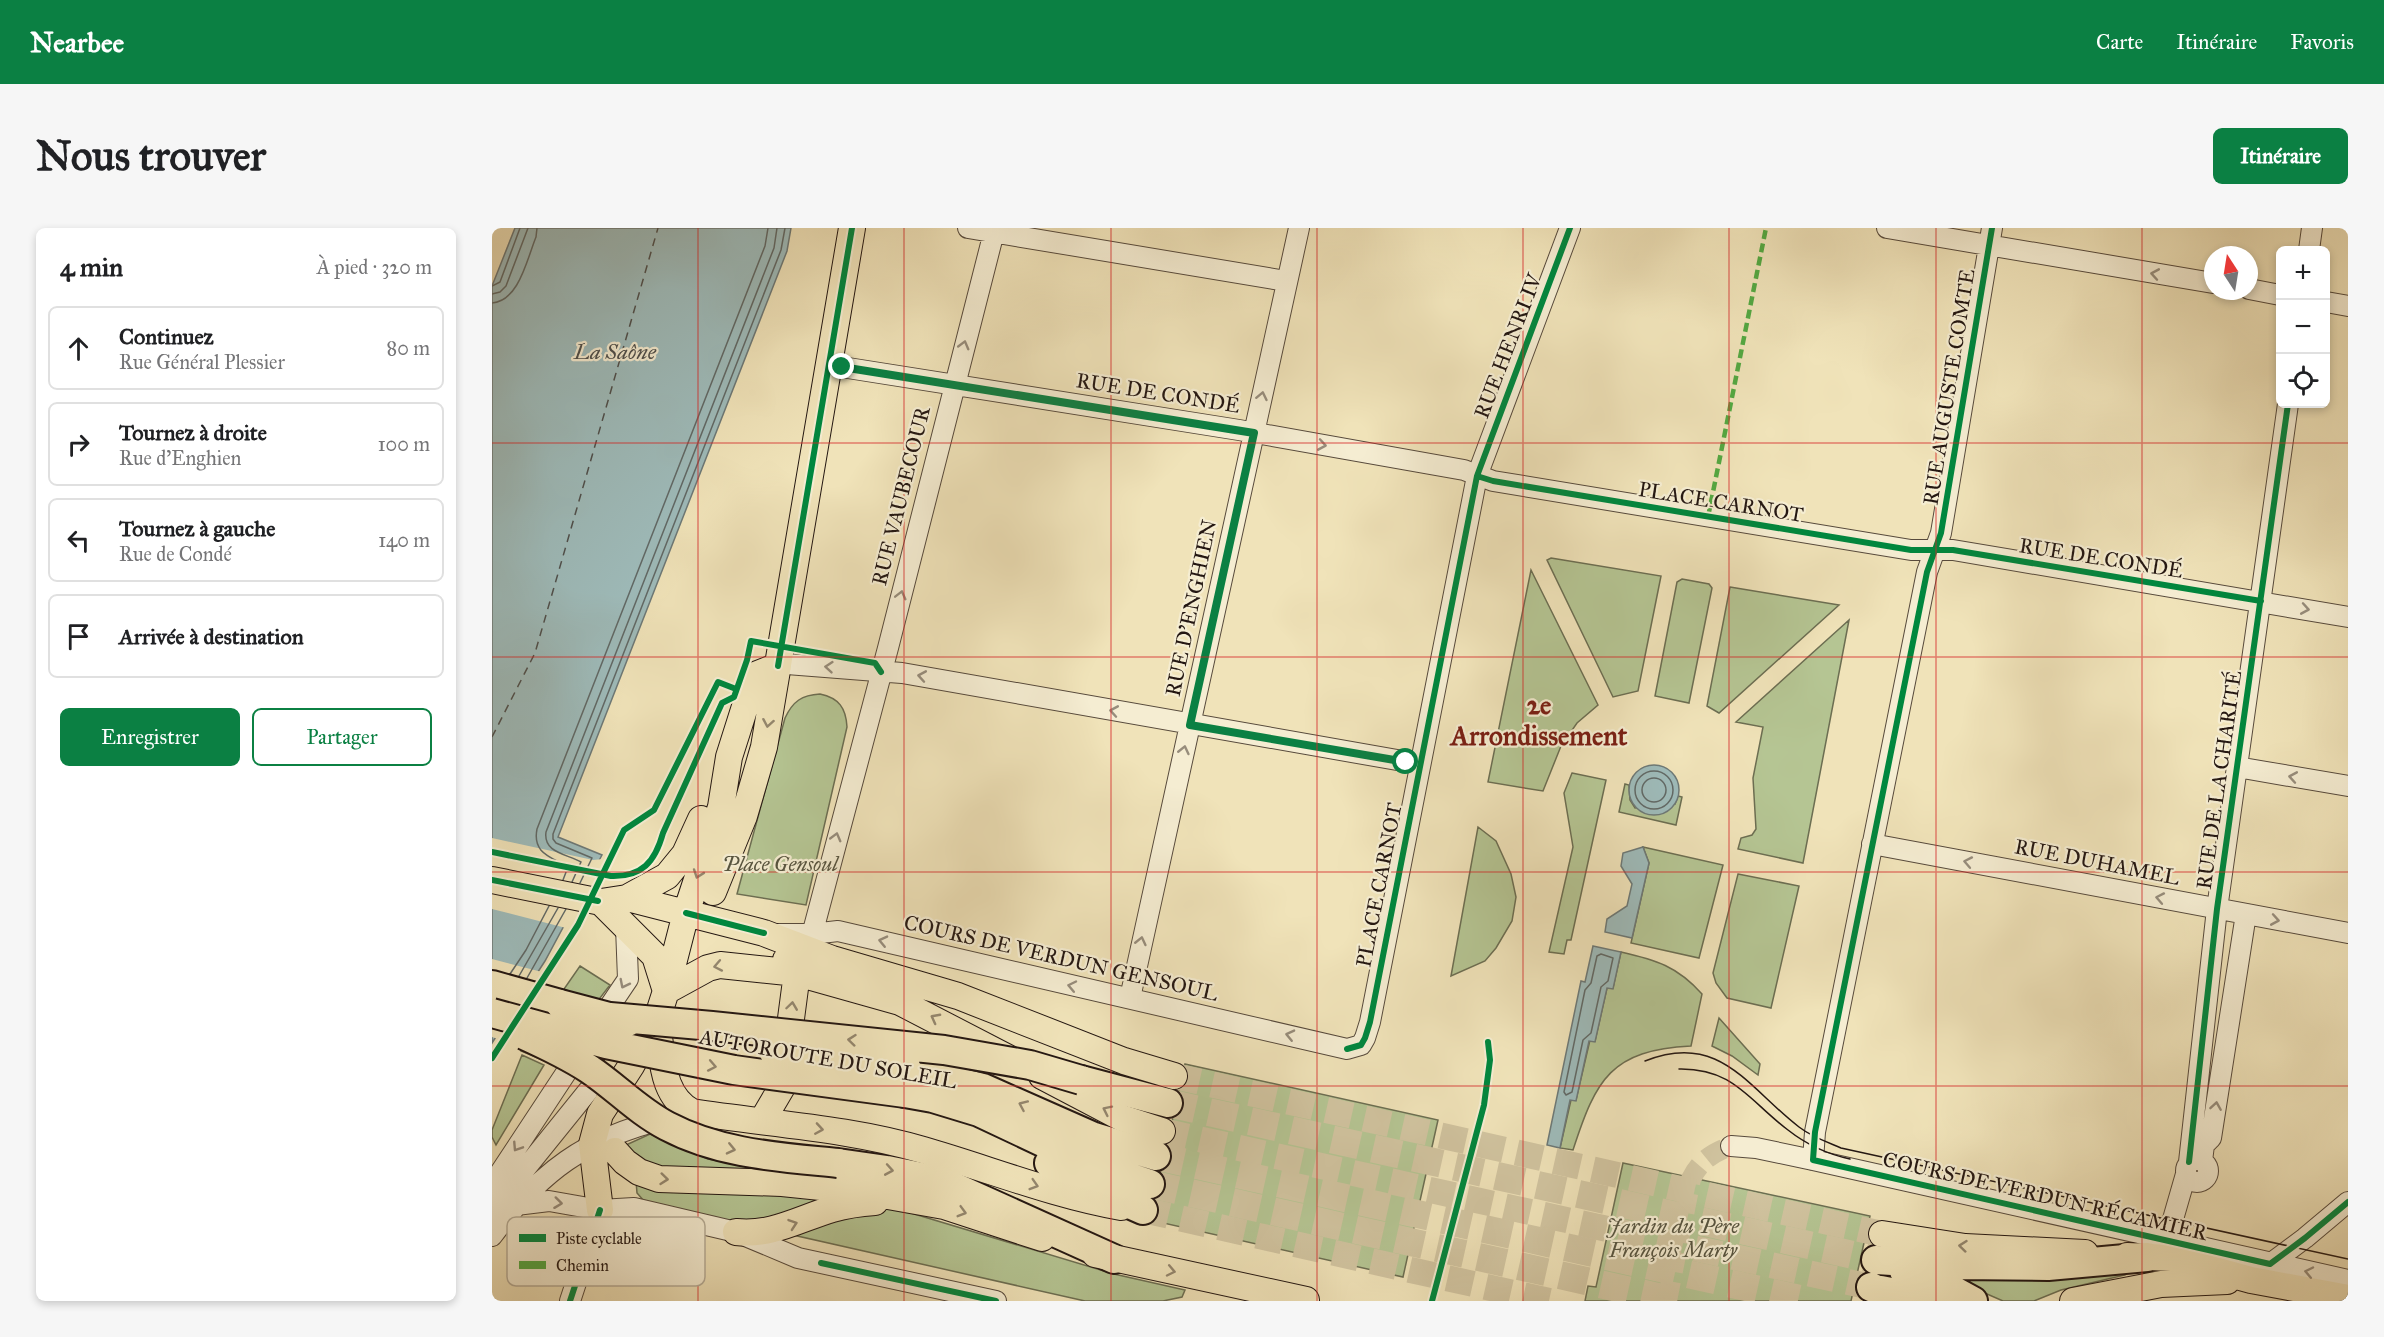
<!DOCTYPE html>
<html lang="fr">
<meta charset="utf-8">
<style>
body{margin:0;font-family:"IM FELL Great Primer",serif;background:#f6f6f6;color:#202124}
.controls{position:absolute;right:18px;top:18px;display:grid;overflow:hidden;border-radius:9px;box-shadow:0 3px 9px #0003}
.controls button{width:54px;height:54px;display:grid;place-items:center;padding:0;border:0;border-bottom:2px solid #e0e0e0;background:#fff;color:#202124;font:30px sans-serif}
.compass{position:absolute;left:1712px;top:18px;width:54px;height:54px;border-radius:50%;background:#fff;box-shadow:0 3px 9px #0003;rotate:348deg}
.stop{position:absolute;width:18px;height:18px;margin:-14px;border:4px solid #0b8043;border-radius:50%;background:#fff}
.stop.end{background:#0b8043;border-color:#fff;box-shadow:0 2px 6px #0008}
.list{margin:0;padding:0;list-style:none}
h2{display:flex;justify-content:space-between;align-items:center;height:78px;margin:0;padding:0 24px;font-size:26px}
h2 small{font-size:20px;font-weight:400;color:#757577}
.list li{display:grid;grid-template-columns:39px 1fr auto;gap:18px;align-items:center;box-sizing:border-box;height:84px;margin:0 12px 12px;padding:0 12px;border:2px solid #e0e0e0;border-radius:9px}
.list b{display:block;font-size:22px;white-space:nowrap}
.list p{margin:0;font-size:20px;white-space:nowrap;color:#757577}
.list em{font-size:20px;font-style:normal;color:#757577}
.actions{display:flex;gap:12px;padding:18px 24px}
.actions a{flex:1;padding:14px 0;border:2px solid #0b8043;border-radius:9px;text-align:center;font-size:21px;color:#0b8043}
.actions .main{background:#0b8043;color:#fff}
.icon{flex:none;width:33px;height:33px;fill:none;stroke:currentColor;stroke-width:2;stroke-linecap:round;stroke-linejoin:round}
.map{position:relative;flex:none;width:1856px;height:1073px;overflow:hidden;border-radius:9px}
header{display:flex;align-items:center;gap:36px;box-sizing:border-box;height:84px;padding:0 30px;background:#0b8043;color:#fff}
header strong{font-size:28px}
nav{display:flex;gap:33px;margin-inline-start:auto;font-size:21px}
.intro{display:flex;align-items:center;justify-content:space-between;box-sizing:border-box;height:144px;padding:0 36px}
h1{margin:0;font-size:42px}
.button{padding:15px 27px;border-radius:9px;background:#0b8043;color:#fff;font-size:21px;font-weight:700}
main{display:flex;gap:36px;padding:0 36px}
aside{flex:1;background:#fff;border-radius:9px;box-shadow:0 3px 9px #0003}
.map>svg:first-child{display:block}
.green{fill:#b5c593;stroke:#6c6e52;stroke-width:1.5}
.water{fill:#9ebbba;stroke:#6d7977;stroke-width:1.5}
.pier{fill:#f0e3b9}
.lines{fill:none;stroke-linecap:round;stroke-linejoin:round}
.shore{stroke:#616966;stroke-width:1.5}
.ferry{stroke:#4f504d;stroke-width:1.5;stroke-dasharray:8 6;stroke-linecap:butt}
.minor-tunnel{stroke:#d1c4a0;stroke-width:20;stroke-dasharray:20 10;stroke-linecap:butt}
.major-tunnel{stroke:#d1c4a0;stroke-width:26;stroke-dasharray:26 13;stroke-linecap:butt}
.highway-tunnel{stroke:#d1c4a0;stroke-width:28;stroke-dasharray:28 14;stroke-linecap:butt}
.minor-casing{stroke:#574a3c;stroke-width:22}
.major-casing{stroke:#241712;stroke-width:28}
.highway-casing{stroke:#241712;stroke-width:32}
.minor{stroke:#f5edd2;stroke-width:20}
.major{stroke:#f0e3b9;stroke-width:26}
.highway{stroke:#f0e3b9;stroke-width:28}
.tram{stroke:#241712;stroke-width:1.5}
.highway-bridge-casing{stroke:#241712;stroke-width:32;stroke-linecap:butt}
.highway-bridge{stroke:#f0e3b9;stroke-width:28}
.quiet{stroke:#53a942;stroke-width:4.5;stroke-dasharray:9 4.5;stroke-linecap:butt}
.cycleway-casing{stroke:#f5edd2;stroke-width:10}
.cycleway{stroke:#00873e;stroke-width:6}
.oneway{stroke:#978d7c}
.oneway2{stroke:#94876e}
.route{stroke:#0b8043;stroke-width:8}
.grid{fill:none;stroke:#d62828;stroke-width:1.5;stroke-opacity:0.55}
.labels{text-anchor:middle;stroke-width:4.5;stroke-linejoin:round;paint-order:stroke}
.street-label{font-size:21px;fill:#241712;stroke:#f5edd2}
.park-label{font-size:21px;font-style:italic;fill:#57543f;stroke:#f5edd2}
.water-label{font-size:22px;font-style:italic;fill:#4f504d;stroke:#f5edd2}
.district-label{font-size:27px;font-weight:bold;fill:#7a1f14;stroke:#f5edd2}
.key{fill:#f5edd2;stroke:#b6ad98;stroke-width:1.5}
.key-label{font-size:16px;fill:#241712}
</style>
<header>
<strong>Nearbee</strong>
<nav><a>Carte</a><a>Itinéraire</a><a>Favoris</a></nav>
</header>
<div class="intro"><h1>Nous trouver</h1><a class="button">Itinéraire</a></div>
<main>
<aside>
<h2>4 min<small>À pied · 320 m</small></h2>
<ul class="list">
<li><svg class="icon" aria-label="ahead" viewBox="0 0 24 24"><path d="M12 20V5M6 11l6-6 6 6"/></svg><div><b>Continuez</b><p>Rue Général Plessier</p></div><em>80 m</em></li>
<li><svg class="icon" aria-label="right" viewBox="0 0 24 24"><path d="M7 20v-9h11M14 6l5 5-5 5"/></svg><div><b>Tournez à droite</b><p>Rue d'Enghien</p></div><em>100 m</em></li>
<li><svg class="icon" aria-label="left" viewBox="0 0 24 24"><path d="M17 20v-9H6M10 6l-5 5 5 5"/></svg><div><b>Tournez à gauche</b><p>Rue de Condé</p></div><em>140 m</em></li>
<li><svg class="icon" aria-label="arrive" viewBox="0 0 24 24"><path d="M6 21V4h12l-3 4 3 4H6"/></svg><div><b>Arrivée à destination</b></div></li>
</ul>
<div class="actions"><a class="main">Enregistrer</a><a>Partager</a></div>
</aside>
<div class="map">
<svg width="1856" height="1073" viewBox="0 0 1856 1073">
<rect width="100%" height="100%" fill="#f0e3b9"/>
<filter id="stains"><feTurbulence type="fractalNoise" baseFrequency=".00333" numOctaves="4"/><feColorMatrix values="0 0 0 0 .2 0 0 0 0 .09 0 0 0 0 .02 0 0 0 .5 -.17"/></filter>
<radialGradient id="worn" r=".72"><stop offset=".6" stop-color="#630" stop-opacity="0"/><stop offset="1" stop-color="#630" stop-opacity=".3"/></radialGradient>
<!-- green -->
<path class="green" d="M1059 330 1169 348 1146 463 1121 469 1055 332Z
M1039 342 1106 477 1085 495 1069 518 1051 563 996 554Z
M1190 351 1217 356 1220 360 1197 475 1163 468 1185 354Z
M1238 359 1347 377 1227 485 1215 478Z
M1357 392 1311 635 1246 621 1249 610 1260 607 1264 601 1261 550 1271 499 1244 494Z
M328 466C347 470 354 480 355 499L314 677 245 666 293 490C301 473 310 467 328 466Z
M1080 545 1114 552 1079 712H1075L1072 726 1057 724 1081 619 1072 565Z
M1133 556 1137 557 1138 572 1143 580 1183 576 1186 568 1190 569 1184 597 1127 584Z
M986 599 1004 613 1019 646 1024 669 1020 693 1004 720 993 733 959 748Z
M1151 619 1231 637 1207 730 1139 715 1157 635Z
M1246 646 1307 658 1279 780 1235 770 1224 755 1221 745Z
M1129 724C1164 732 1185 738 1210 766L1199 818C1119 822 1104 851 1081 922L1068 920 1079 872H1084L1098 812 1103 813 1115 760H1121Z
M88 738 118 757 58 835 29 823Z
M1227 790 1268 836 1266 847 1240 828 1220 818Z
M30 827 52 837 4 917 0 909V902Z
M693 836 946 892 911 1049 658 992Z
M158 906 216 931 264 940 256 942 165 940 146 930 134 917Z
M1131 935 1378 988 1359 1073H1093L1096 1058 1104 1059Z
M144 953 328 968 313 981 250 999 152 973 145 965Z
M399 979 622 1046 693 1062 690 1069 671 1073H593L301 1007 378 980Z
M1633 1045V1047L1569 1062 1542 1073H1511L1456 1049Z"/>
<!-- water -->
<path class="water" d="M23 0H299L295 23 66 609 110 627 53 733 0 815V58Z
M1137 562a25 25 0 1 1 50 0a25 25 0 1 1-50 0Z
M1151 619 1157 635 1140 710 1113 704 1115 691 1135 678 1140 656 1129 638 1131 625Z
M1101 718 1129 724 1121 761 1115 760 1103 814 1097 813 1084 873 1078 872 1068 920 1055 917 1089 753 1093 754Z"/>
<!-- pier -->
<path class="pier" d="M0 610 101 632 111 631 74 700 0 681Z
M0 731 50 744 6 811 0 809Z"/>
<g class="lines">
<!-- shore -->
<path class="shore" d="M0 58 8 54 28 0
M0 66 8 64 14 58 36 0
M0 75C27 73 35 31 44 9L45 0
M1143 562a19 19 0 1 1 38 0a19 19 0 1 1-38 0Z
M1150 562a12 12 0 1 1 24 0a12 12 0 1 1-24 0Z
M71 652 76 639C60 629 40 626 45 601L273 18 276 0
M80 654 89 634C75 626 51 625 54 604L282 20 285 0
M88 655 100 630 64 615 61 611V606L289 22 293 0
M1109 726 1121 730 1116 753 1109 759 1099 805 1091 812 1080 864 1074 867 1072 864 1093 762 1099 755 1105 728Z
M18 746 34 722 57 678
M27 748 66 680
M35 750 74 681"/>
<!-- ferry -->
<path class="ferry" d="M0 509 43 425 166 0"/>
<!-- minor-tunnel -->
<path class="minor-tunnel" d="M1175 1073 1199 951C1208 933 1220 925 1239 918"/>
<!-- major-tunnel -->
<path class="major-tunnel" d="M682 848 1390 1006
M670 903 1379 1059
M651 982 1057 1073"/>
<!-- highway-tunnel -->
<path class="highway-tunnel" d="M676 875 1384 1032
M664 928 1317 1073
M658 956 1184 1073"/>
<defs>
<path id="minor" d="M476 0 794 53
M1395 0 1721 55
M1817 22 1820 0
M1757 61 1788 67
M1834 74 1856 78
M337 137 747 202 972 242 1001 253 1419 322H1461L1856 389
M286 438 295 436 410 445 928 536
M1745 539 1856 558
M1380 616 1856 705
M283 706H320L346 703 855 821 869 817 873 810 878 794 985 248 1078 0
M317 718 396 420 503 0
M638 770 807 0
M105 797 136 751 134 699
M1239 918 1264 920 1321 932 1856 1052
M1694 943a11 11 0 1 1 22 0a11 11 0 1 1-22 0Z
M1321 932 1323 904 1435 344 1449 305 1500 0
M1710 933 1712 917 1719 910 1754 686
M1697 934 1725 681 1796 176
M0 957 89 822
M24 977 57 973 108 982 142 980 244 1004 306 1030 504 1073
M0 982 96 863
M0 1008C48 944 94 910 172 891
M1675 1012 1694 946
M1778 1036 1813 1010 1856 974
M78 1073 108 982"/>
<path id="major" d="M0 652 109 674 135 670 272 705 340 731 466 768 632 833 682 848
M221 664 252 588 272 519 360 0
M135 670 175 648 193 626 209 591
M109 674 163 728 174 763
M174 763 216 740 228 737 305 745 408 774 518 831
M167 809C171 837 172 869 200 884 277 896 357 900 431 922 497 941 561 967 629 979
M550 848 630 890 670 903
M270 893 290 859 305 745 294 732
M123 923 133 934 147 944 167 951 290 955 368 963 452 978 550 1010
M108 982 100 916 108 886 139 838 165 791 174 763 194 685 229 579 237 529 263 447 286 438
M244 1004C279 1008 307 991 340 981 354 977 368 975 383 974
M1390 1006 1473 1019 1593 1025
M603 1026 814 1072
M1635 1028 1679 1030 1759 1052 1856 1070
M1389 1061 1451 1073
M1581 1073 1669 1056 1735 1053"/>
<path id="highway" d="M0 757 68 776
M415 841 491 860 602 909 664 928
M589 852 676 875
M413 865 441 870 487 884 595 935 658 956
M346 935 395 942 449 953 622 1031
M557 935 592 956 651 982
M1384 1032 1465 1037 1556 1038 1655 1029
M1412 1043 1459 1061 1481 1073
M1379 1059 1410 1073"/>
</defs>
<!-- minor casing -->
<use href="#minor" class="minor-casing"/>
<!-- major casing -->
<use href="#major" class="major-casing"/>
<!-- highway casing -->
<use href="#highway" class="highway-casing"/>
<!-- minor -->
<use href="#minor" class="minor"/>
<!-- major -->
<use href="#major" class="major"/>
<!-- highway -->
<use href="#highway" class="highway"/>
<!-- tram -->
<path class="tram" d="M1153 833C1228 803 1256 860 1307 899 1320 909 1335 914 1349 920L1856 1031
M1187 841C1242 840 1257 873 1296 902 1315 917 1335 926 1358 931"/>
<defs>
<path id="highway-bridge" d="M68 776 136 794
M0 785 114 816 242 842 413 865
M118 789 220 798 452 822 538 837 589 852
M32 807C54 817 77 828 97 841 124 859 146 883 175 898 228 926 287 929 346 935
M281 823 415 841"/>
</defs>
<!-- highway-bridge casing -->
<use href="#highway-bridge" class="highway-bridge-casing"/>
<!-- highway-bridge -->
<use href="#highway-bridge" class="highway-bridge"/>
<!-- quiet -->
<path class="quiet" d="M1216 289 1274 0"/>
<defs>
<path id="cycleway" d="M1500 0 1449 305 1435 344 1323 904 1321 932 1778 1036 1813 1010 1856 974
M985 248 1001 253 1419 322H1461L1769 373
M286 438 360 0
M0 624 119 648C150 649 163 634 171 605L230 475 242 469 255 432 259 413 383 435 389 444
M0 652 106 673
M194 685 272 705
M855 821 869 817 873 810 878 794 985 248 1078 0
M0 830 86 697 132 602 162 582 226 454 244 461
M1697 934 1725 681 1796 176
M329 1035 504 1073
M78 1073 108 982
M940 1073 992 877 998 832 996 814"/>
</defs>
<!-- cycleway casing -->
<use href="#cycleway" class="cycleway-casing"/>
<!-- cycleway -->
<use href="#cycleway" class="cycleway"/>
</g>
<!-- one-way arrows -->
<defs><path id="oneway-chevron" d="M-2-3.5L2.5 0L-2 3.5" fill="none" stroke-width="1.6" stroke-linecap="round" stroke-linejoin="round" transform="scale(1.5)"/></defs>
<g class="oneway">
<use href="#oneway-chevron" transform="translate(1663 46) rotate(-170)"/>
<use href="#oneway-chevron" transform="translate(472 117) rotate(-75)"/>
<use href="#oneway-chevron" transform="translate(770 168) rotate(-78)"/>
<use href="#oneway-chevron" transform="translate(830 217) rotate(10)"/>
<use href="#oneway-chevron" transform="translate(409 367) rotate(-76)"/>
<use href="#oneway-chevron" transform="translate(1813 381) rotate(10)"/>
<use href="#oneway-chevron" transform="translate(337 439) rotate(-175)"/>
<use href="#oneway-chevron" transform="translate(430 448) rotate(-170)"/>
<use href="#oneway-chevron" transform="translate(622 483) rotate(-170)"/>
<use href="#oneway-chevron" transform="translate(692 522) rotate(-77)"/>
<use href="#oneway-chevron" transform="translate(1801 549) rotate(-170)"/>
<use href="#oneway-chevron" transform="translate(344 609) rotate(-75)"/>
<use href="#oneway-chevron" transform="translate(1476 634) rotate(-169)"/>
<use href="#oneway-chevron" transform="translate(1668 670) rotate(-169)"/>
<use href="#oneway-chevron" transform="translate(1783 692) rotate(10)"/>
<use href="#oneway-chevron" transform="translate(391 713) rotate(-167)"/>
<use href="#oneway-chevron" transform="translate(649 713) rotate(-77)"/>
<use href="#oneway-chevron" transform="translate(132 756) rotate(117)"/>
<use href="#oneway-chevron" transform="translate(580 758) rotate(-168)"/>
<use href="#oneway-chevron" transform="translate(798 807) rotate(-167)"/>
<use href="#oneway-chevron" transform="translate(1724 878) rotate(-81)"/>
<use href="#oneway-chevron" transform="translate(25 919) rotate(123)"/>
<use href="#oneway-chevron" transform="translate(66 975) rotate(7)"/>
<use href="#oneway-chevron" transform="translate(1817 1044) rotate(-168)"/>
</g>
<g class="oneway2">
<use href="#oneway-chevron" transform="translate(276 495) rotate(100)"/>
<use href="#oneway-chevron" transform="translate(206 646) rotate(109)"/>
<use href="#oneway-chevron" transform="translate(226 738) rotate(169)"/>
<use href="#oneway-chevron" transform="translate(300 778) rotate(-82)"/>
<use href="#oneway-chevron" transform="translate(443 790) rotate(-152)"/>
<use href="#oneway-chevron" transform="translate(360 812) rotate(-174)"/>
<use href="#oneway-chevron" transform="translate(220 838) rotate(11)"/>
<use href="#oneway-chevron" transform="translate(531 877) rotate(-156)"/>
<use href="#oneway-chevron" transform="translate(615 882) rotate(-154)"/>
<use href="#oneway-chevron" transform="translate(327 901) rotate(9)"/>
<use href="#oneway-chevron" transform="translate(239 921) rotate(13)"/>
<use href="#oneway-chevron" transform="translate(397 942) rotate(10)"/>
<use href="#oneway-chevron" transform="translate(172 951) rotate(6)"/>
<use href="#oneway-chevron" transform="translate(542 957) rotate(17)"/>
<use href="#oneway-chevron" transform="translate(470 984) rotate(16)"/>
<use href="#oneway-chevron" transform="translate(301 996) rotate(-19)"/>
<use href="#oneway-chevron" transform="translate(1471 1018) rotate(-174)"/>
<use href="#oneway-chevron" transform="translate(679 1043) rotate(12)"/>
</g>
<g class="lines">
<!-- route -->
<path class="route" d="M350 139 762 205 698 497 914 534"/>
</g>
<!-- grid -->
<path class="grid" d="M206 0V1073M412 0V1073M619 0V1073M825 0V1073M1031 0V1073M1237 0V1073M1444 0V1073M1650 0V1073M0 215H1856M0 429H1856M0 644H1856M0 858H1856"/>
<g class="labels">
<!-- street labels -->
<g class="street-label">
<text transform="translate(1016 118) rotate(-69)" y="7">RUE HENRI IV</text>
<text transform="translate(1457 159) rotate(-81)" y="7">RUE AUGUSTE COMTE</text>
<text transform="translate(666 165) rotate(9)" y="7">RUE DE CONDÉ</text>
<text transform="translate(409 268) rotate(-76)" y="7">RUE VAUBECOUR</text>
<text transform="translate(1229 274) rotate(9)" y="7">PLACE CARNOT</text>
<text transform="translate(1609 330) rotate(9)" y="7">RUE DE CONDÉ</text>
<text transform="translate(699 380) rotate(-78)" y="7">RUE D'ENGHIEN</text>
<text transform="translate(1727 552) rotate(-82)" y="7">RUE DE LA CHARITÉ</text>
<text transform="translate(1605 634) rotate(11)" y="7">RUE DUHAMEL</text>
<text transform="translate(887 657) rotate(-79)" y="7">PLACE CARNOT</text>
<text transform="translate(569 730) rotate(13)" y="7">COURS DE VERDUN GENSOUL</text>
<text transform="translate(336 831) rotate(10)" y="7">AUTOROUTE DU SOLEIL</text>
<text transform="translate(1553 968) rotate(13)" y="7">COURS DE VERDUN RÉCAMIER</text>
</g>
<!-- park labels -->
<g class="park-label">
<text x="288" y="643">Place Gensoul</text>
<text x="1181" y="1005">Jardin du Père<tspan x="1181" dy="24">François Marty</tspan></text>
</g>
<!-- water labels -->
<g class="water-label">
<text x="123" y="131">La Saône</text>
</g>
<!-- district labels -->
<g class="district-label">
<text x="1047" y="486">2e<tspan x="1047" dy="31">Arrondissement</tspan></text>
</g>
</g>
<!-- legend -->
<rect x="15" y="989" width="198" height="69" rx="9" class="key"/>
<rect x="27" y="1006" width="27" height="8" fill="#00873e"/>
<rect x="27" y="1033" width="27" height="8" fill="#53a942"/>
<g class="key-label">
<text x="64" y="1016">Piste cyclable</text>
<text x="64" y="1043">Chemin</text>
</g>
<rect width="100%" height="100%" filter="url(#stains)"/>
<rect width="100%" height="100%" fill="url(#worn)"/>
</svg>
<div class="controls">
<button>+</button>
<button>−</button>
<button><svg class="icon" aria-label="locate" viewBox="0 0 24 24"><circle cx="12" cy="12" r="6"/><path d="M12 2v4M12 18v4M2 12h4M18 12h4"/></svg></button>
</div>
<svg class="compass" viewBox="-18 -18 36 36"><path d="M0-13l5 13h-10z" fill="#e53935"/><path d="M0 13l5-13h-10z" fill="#757577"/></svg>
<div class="stop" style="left:914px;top:534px"></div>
<div class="stop end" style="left:350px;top:139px"></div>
</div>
</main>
